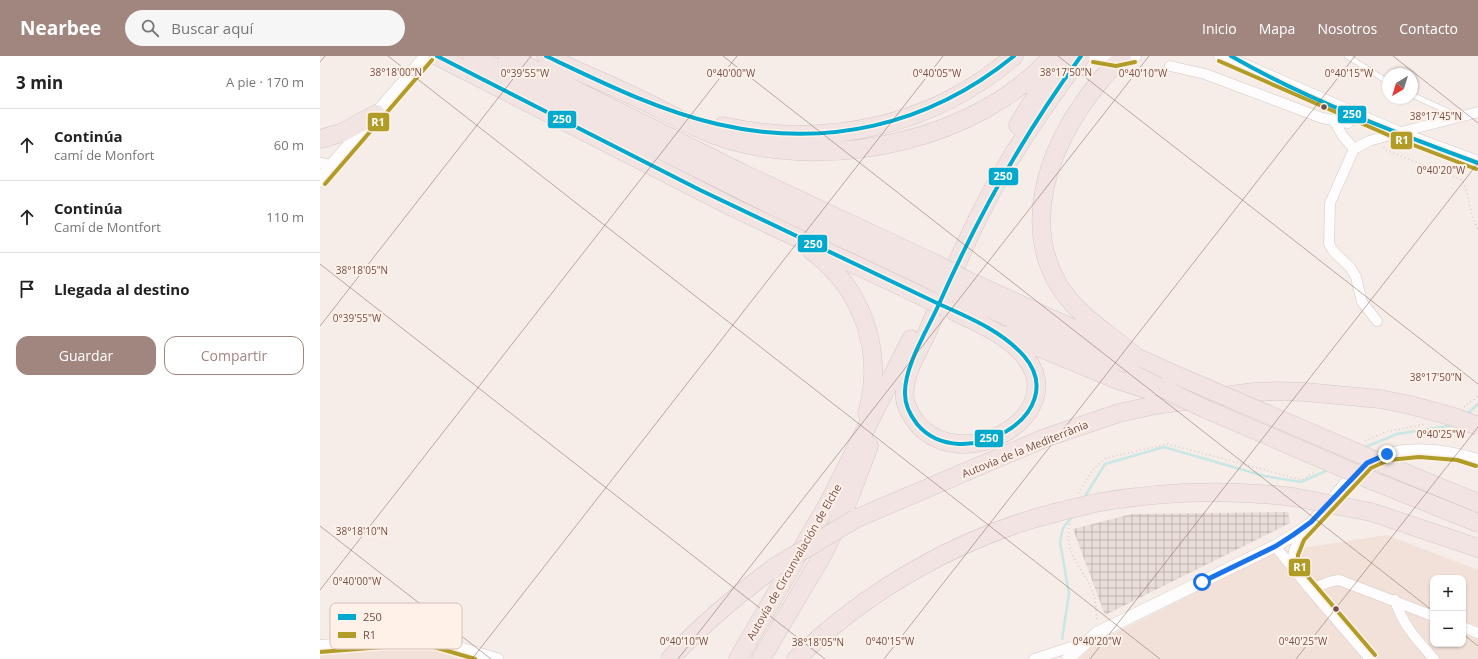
<!DOCTYPE html>
<html lang="es">
<meta charset="utf-8">
<style>
body{margin:0;font-family:"Open Sans",sans-serif;background:#f6f6f6;color:#222}
.controls{position:absolute;right:12px;bottom:12px;display:grid;overflow:hidden;border-radius:8px;box-shadow:0 1px 3px #0004}
.controls button{width:36px;height:36px;display:grid;place-items:center;padding:0;border:0;border-bottom:1px solid #e0e0e0;background:#fff;color:#222;font:20px sans-serif}
.compass{position:absolute;left:1062px;top:12px;width:36px;height:36px;border-radius:50%;background:#fff;box-shadow:0 1px 3px #0004;rotate:218deg}
.stop{position:absolute;width:12px;height:12px;margin:-9px;border:3px solid #1a73e8;border-radius:50%;background:#fff}
.stop.end{background:#1a73e8;border-color:#fff;box-shadow:0 1px 4px #0008}
.list{margin:0;padding:0;list-style:none}
h2{display:flex;justify-content:space-between;align-items:center;height:52px;margin:0;padding:0 16px;font-size:17px}
h2 small{font-size:13px;font-weight:400;color:#767676}
.list li{display:grid;grid-template-columns:26px 1fr auto;gap:12px;align-items:center;box-sizing:border-box;height:72px;padding:0 16px;border-top:1px solid #e0e0e0}
.list b{display:block;font-size:15px;white-space:nowrap}
.list p{margin:0;font-size:13px;white-space:nowrap;color:#767676}
.list em{font-size:13px;font-style:normal;color:#767676}
.actions{display:flex;gap:8px;padding:12px 16px}
.actions a{flex:1;padding:9px 0;border:1px solid #a18680;border-radius:12px;text-align:center;font-size:14px;color:#a18680}
.actions .main{background:#a18680;color:#fff}
.icon{flex:none;width:22px;height:22px;fill:none;stroke:currentColor;stroke-width:2;stroke-linecap:round;stroke-linejoin:round}
.map{position:relative;flex:none;width:1158px;height:603px;overflow:hidden}
header{display:flex;align-items:center;gap:24px;box-sizing:border-box;height:56px;padding:0 20px;background:#a18680;color:#fff}
header strong{font-size:19px}
nav{display:flex;gap:22px;margin-inline-start:auto;font-size:14px}
.search{width:280px;height:36px;background:#f6f6f6;display:flex;align-items:center;gap:10px;box-sizing:border-box;padding:0 14px;border-radius:22px;color:#767676;font-size:15px}
main{display:flex}
aside{flex:1;background:#fff}
.map>svg:first-child{display:block}
.residential{fill:#f2e1d8;fill-rule:evenodd}
.industrial{fill:url(#industrial-grid)}
.lines{fill:none;stroke-linecap:round;stroke-linejoin:round}
.stream{stroke:#c9e7e4;stroke-width:2.5}
.service-casing{stroke:#d4c9c5;stroke-width:6}
.minor-casing{stroke:#d4c9c5;stroke-width:11}
.tertiary-casing{stroke:#d4c9c5;stroke-width:13}
.secondary-casing{stroke:#d4c9c4;stroke-width:15}
.motorway-casing{stroke:#d5c8c5;stroke-width:19}
.path{stroke:#d7ccc9;stroke-width:1.5;stroke-dasharray:1 3;stroke-linecap:butt}
.service{stroke:#fefcfc;stroke-width:5}
.minor{stroke:#fefcfc;stroke-width:10}
.tertiary{stroke:#fefcfc;stroke-width:12}
.secondary{stroke:#fefcfc;stroke-width:14}
.motorway{stroke:#f1e4e3;stroke-width:18}
.motorway-bridge-casing{stroke:#d5c8c5;stroke-width:19;stroke-linecap:butt}
.motorway-bridge{stroke:#f1e4e3;stroke-width:18}
.bus-1-casing{stroke:#fff1e8;stroke-width:7}
.bus-2-casing{stroke:#fff1e8;stroke-width:7}
.bus-1{stroke:#00a9ce;stroke-width:4}
.bus-2{stroke:#b29c28;stroke-width:4}
.route{stroke:#1a73e8;stroke-width:5}
.ticks{fill:none;stroke:#734f48;stroke-width:1;stroke-opacity:0.45}
.bus-dot{fill:#734f48;stroke:#fff1e8;stroke-width:1.5}
.labels{text-anchor:middle;stroke-width:4;stroke-linejoin:round;paint-order:stroke}
.street-label{font-size:11px;fill:#734f48;stroke:#fff1e8}
.key{fill:#fff1e8;stroke:#d5c0b8;stroke-width:1}
.key-label{font-size:11px;fill:#734f48}
.ticks-label{font-size:10px;text-anchor:middle;fill:#734f48;stroke:#fff1e8;stroke-width:4;stroke-linejoin:round;paint-order:stroke}
.line-badge{stroke:#fff1e8;stroke-width:1.5}
.badge-label{font-size:11px;text-anchor:middle;font-weight:bold;fill:#fff}
</style>
<header>
<strong>Nearbee</strong>
<div class="search"><svg class="icon" aria-label="search" viewBox="0 0 24 24"><circle cx="10" cy="10" r="6"/><path d="M15 15l6 6"/></svg>Buscar aquí</div>
<nav><a>Inicio</a><a>Mapa</a><a>Nosotros</a><a>Contacto</a></nav>
</header>
<main>
<aside>
<h2>3 min<small>A pie · 170 m</small></h2>
<ul class="list">
<li><svg class="icon" aria-label="ahead" viewBox="0 0 24 24"><path d="M12 20V5M6 11l6-6 6 6"/></svg><div><b>Continúa</b><p>camí de Monfort</p></div><em>60 m</em></li>
<li><svg class="icon" aria-label="ahead" viewBox="0 0 24 24"><path d="M12 20V5M6 11l6-6 6 6"/></svg><div><b>Continúa</b><p>Camí de Montfort</p></div><em>110 m</em></li>
<li><svg class="icon" aria-label="arrive" viewBox="0 0 24 24"><path d="M6 21V4h12l-3 4 3 4H6"/></svg><div><b>Llegada al destino</b></div></li>
</ul>
<div class="actions"><a class="main">Guardar</a><a>Compartir</a></div>
</aside>
<div class="map">
<svg width="1158" height="603" viewBox="0 0 1158 603">
<defs>
<pattern id="industrial-grid" width="8" height="8" patternUnits="userSpaceOnUse"><rect width="8" height="8" fill="#e8ddd9"/><path d="M0 4h8M4 0v8" fill="none" stroke="#c0b6b2"/></pattern>
</defs>
<rect width="100%" height="100%" fill="#f6ede8"/>
<!-- residential -->
<path class="residential" d="M1067 479 1158 514V603H759L775 587 955 496ZM1113 522H1143V588H1113Z
M115 585 177 603H0V590Z"/>
<!-- industrial -->
<path class="industrial" d="M968 456 970 467 785 559 753 473 812 458Z"/>
<g class="lines">
<!-- stream -->
<path class="stream" d="M1147 358 1158 348
M1043 392 1077 378 1134 369
M764 442 785 408 844 391 944 420 981 426 1010 413
M742 583 749 538 740 486 743 472 753 460"/>
<defs>
<path id="service" d="M1027 0 1068 26
M1092 39 1138 60"/>
<path id="minor" d="M850 10 885 18 1002 62 1028 67
M1014 64 1022 79 1034 93
M0 107 12 109
M1057 265 1042 246 1036 221 1030 211 1014 196 1009 188 1010 147 1034 93 1049 85 1077 77 1158 56
M955 490 989 532 1050 603
M972 511C972 496 976 485 986 473
M989 532C1000 531 1008 525 1019 524L1113 560
M1075 544C1082 568 1097 584 1114 603
M1143 571 1158 577
M714 603 751 591H761"/>
<path id="tertiary" d="M0 590 63 585H115L177 603
M748 603 777 577 955 490C967 483 981 476 991 467 1010 450 1027 420 1048 407 1079 387 1125 394 1158 404"/>
<path id="secondary" d="M774 0 796 4 814 0
M901 0 1077 77 1158 107
M0 124 107 0"/>
<path id="motorway" d="M117 0 414 152 595 237
M152 0 451 149 601 219
M187 0 424 118 614 207
M226 0C260 17 296 31 330 48 357 62 384 77 413 85 516 114 660 83 732 0
M802 3C786 15 774 32 762 49 727 100 704 169 738 228 758 261 789 277 817 302
M698 69 728 20 743 0
M403 70C506 93 614 70 694 0
M0 83 21 77 56 58
M492 195C542 232 565 296 547 357
M644 223 849 316
M634 236 815 319
M634 255C659 268 689 279 706 302 753 364 627 429 589 355 585 348 584 339 585 331 587 313 599 294 607 277 631 221 654 164 685 112 708 73 734 36 761 0
M689 279 795 323
M1068 410 1158 447
M1051 424 1158 467
M775 447C841 435 906 433 973 441
M1051 456 1158 492
M535 463 725 382 799 357 835 349 934 336 956 335 985 336 1060 343 1090 349
M350 603C382 568 417 539 455 511
M418 603 509 446 591 283
M441 603 502 500 525 453 549 390
M476 603C548 534 637 482 734 457"/>
</defs>
<!-- service casing -->
<use href="#service" class="service-casing"/>
<!-- minor casing -->
<use href="#minor" class="minor-casing"/>
<!-- tertiary casing -->
<use href="#tertiary" class="tertiary-casing"/>
<!-- secondary casing -->
<use href="#secondary" class="secondary-casing"/>
<!-- motorway casing -->
<use href="#motorway" class="motorway-casing"/>
<!-- path -->
<path class="path" d="M1064 91 1065 94 1142 124C1150 140 1149 159 1158 173
M1144 351 1158 340
M1045 385 1065 376 1106 368
M758 437 774 412 786 402 848 388 982 424 996 415
M750 468C743 496 762 511 772 534 776 543 776 556 777 566"/>
<!-- service -->
<use href="#service" class="service"/>
<!-- minor -->
<use href="#minor" class="minor"/>
<!-- tertiary -->
<use href="#tertiary" class="tertiary"/>
<!-- secondary -->
<use href="#secondary" class="secondary"/>
<!-- motorway -->
<use href="#motorway" class="motorway"/>
<defs>
<path id="motorway-bridge" d="M614 207 644 223
M601 219 634 236
M595 237 626 252
M849 316 1068 410
M815 319 881 351 1051 424
M795 323 828 334
M1090 349 1134 361 1158 370
M973 441 1051 456
M734 457 775 447
M455 511 535 463"/>
</defs>
<!-- motorway-bridge casing -->
<use href="#motorway-bridge" class="motorway-bridge-casing"/>
<!-- motorway-bridge -->
<use href="#motorway-bridge" class="motorway-bridge"/>
<defs>
<path id="bus-1" d="M117 0 380 134 619 248
M226 0C281 26 337 54 397 68 505 93 608 70 694 0
M911 0C988 44 1074 76 1158 107
M619 248C648 261 682 275 704 300 754 358 641 421 597 368 590 359 585 349 585 338 584 310 608 273 619 248Z
M619 248C658 160 704 78 761 0"/>
<path id="bus-2" d="M899 5 1075 82 1156 113
M773 6 796 10 815 6
M5 128 112 4
M0 596 63 591H114L155 603
M1055 599 978 509V499L984 484 1051 412 1069 404 1099 401 1137 404 1156 410"/>
</defs>
<!-- bus-1 casing -->
<use href="#bus-1" class="bus-1-casing"/>
<!-- bus-2 casing -->
<use href="#bus-2" class="bus-2-casing"/>
<!-- bus-1 -->
<use href="#bus-1" class="bus-1"/>
<!-- bus-2 -->
<use href="#bus-2" class="bus-2"/>
</g>
<g class="lines">
<!-- route -->
<path class="route" d="M882 526 956 490 973 479 991 466 1047 407 1067 398"/>
</g>
<!-- ticks -->
<path class="ticks" d="M68 0 840 603M403 0 1113 555M738 0 1158 328M1073 0 1158 67M0 6 5 0M0 208 505 603M0 270 211 0M0 470 171 603M0 534 417 0M1143 578 1158 590M152 603 623 0M358 603 829 0M564 603 1035 0M770 603 1158 107M976 603 1158 371"/>
<!-- markers -->
<g class="bus-dot">
<circle cx="1004" cy="51" r="3.5"/>
<circle cx="1016" cy="553" r="3.5"/>
</g>
<g class="labels">
<!-- street labels -->
<g class="street-label">
<text transform="translate(705 393) rotate(-22)" y="4">Autovia de la Mediterrània</text>
<text transform="translate(474 506) rotate(-60)" y="4">Autovía de Circunvalación de Elche</text>
</g>
</g>
<!-- legend -->
<rect x="10" y="547" width="132" height="46" rx="6" class="key"/>
<rect x="18" y="558" width="18" height="6" fill="#00a9ce"/>
<rect x="18" y="576" width="18" height="6" fill="#b29c28"/>
<g class="key-label">
<text x="43" y="565">250</text>
<text x="43" y="583">R1</text>
</g>
<g class="ticks-label">
<text x="76" y="20">38°18'00"N</text>
<text x="746" y="20">38°17'50"N</text>
<text x="205" y="21">0°39'55"W</text>
<text x="411" y="21">0°40'00"W</text>
<text x="617" y="21">0°40'05"W</text>
<text x="823" y="21">0°40'10"W</text>
<text x="1029" y="21">0°40'15"W</text>
<text x="1116" y="64">38°17'45"N</text>
<text x="1121" y="118">0°40'20"W</text>
<text x="42" y="218">38°18'05"N</text>
<text x="37" y="266">0°39'55"W</text>
<text x="1116" y="325">38°17'50"N</text>
<text x="1121" y="382">0°40'25"W</text>
<text x="42" y="479">38°18'10"N</text>
<text x="37" y="529">0°40'00"W</text>
<text x="364" y="589">0°40'10"W</text>
<text x="570" y="589">0°40'15"W</text>
<text x="777" y="589">0°40'20"W</text>
<text x="983" y="589">0°40'25"W</text>
<text x="498" y="590">38°18'05"N</text>
</g>
<g class="line-badge">
<rect x="1017" y="49" width="30" height="19" rx="4" fill="#00a9ce"/>
<rect x="227" y="54" width="30" height="19" rx="4" fill="#00a9ce"/>
<rect x="47" y="56" width="23" height="20" rx="4" fill="#b29c28"/>
<rect x="1070" y="75" width="23" height="19" rx="4" fill="#b29c28"/>
<rect x="668" y="111" width="31" height="19" rx="4" fill="#00a9ce"/>
<rect x="477" y="178" width="31" height="19" rx="4" fill="#00a9ce"/>
<rect x="654" y="373" width="30" height="19" rx="4" fill="#00a9ce"/>
<rect x="968" y="502" width="23" height="19" rx="4" fill="#b29c28"/>
</g>
<g class="badge-label">
<text x="1032" y="62">250</text>
<text x="242" y="67">250</text>
<text x="58" y="70">R1</text>
<text x="1082" y="88">R1</text>
<text x="683" y="124">250</text>
<text x="493" y="192">250</text>
<text x="669" y="386">250</text>
<text x="980" y="515">R1</text>
</g>
</svg>
<div class="controls">
<button>+</button>
<button>−</button>
</div>
<svg class="compass" viewBox="-18 -18 36 36"><path d="M0-13l5 13h-10z" fill="#e53935"/><path d="M0 13l5-13h-10z" fill="#767676"/></svg>
<div class="stop" style="left:882px;top:526px"></div>
<div class="stop end" style="left:1067px;top:398px"></div>
</div>
</main>
